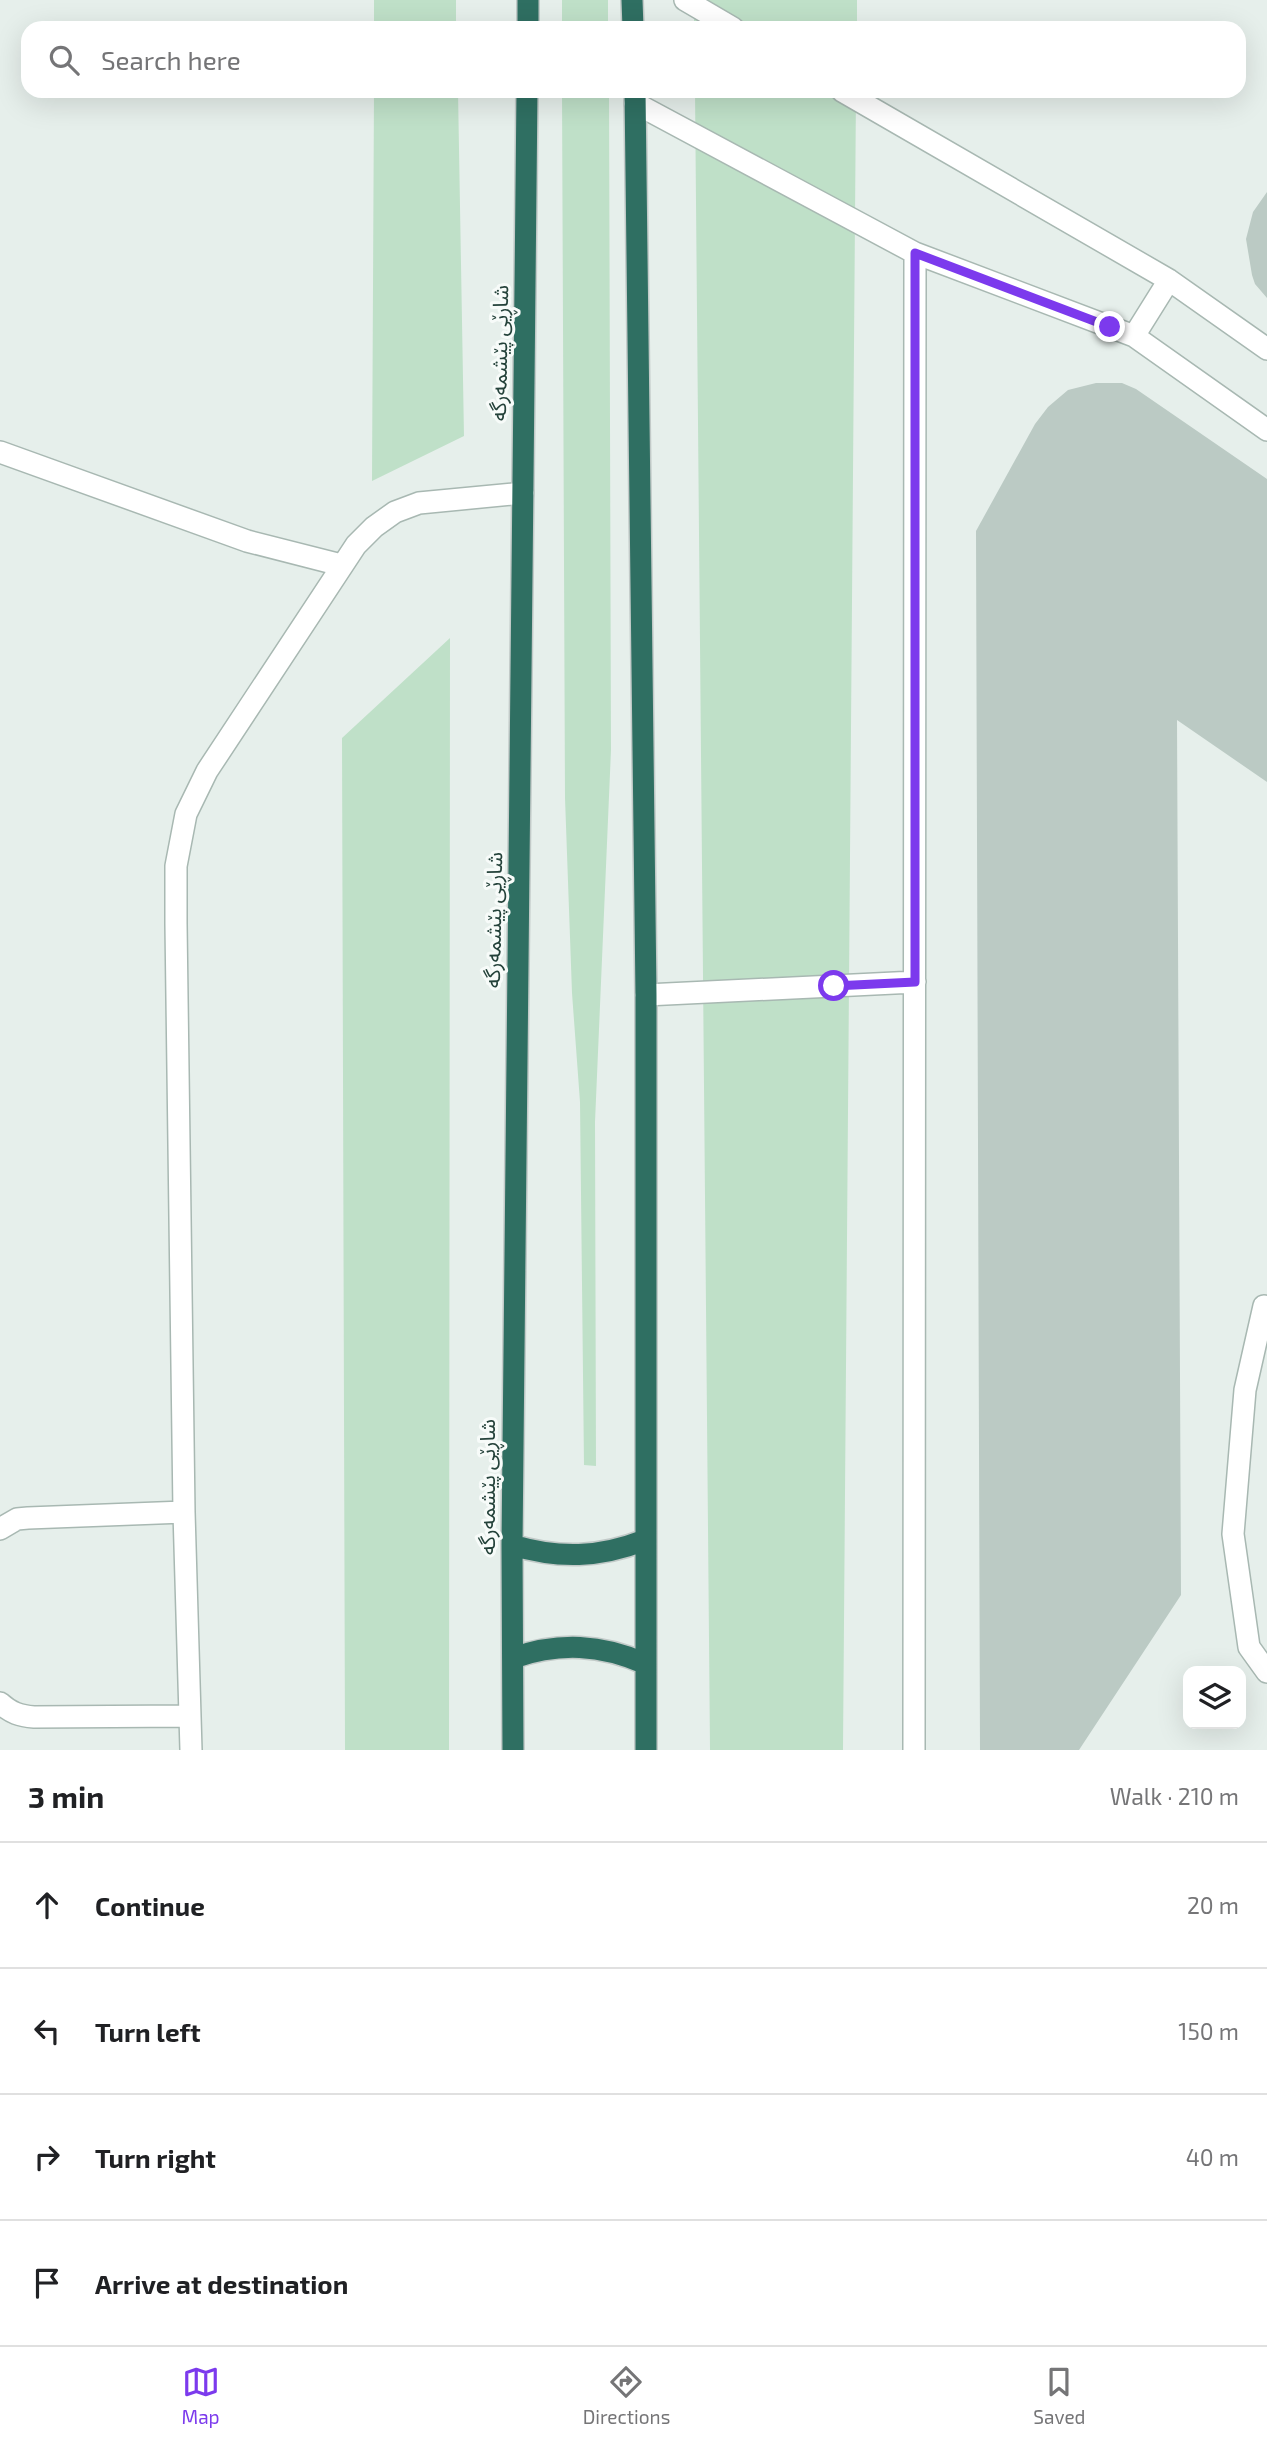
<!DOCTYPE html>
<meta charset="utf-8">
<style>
body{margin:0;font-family:"Exo 2","Noto Sans Arabic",sans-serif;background:#f2f2f2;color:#202124}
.controls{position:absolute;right:21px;bottom:21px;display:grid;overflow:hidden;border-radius:14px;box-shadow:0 7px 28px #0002}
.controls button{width:63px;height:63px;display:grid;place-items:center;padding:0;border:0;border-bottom:2px solid #e0e0e0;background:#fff;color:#202124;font:35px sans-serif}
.stop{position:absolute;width:21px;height:21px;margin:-16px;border:5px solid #7c3aed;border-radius:50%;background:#fff}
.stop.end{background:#7c3aed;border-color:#fff;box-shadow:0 2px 7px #0008}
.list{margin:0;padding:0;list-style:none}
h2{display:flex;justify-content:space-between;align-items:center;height:91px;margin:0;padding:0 28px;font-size:30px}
h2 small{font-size:23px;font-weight:400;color:#757577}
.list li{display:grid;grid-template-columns:46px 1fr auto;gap:21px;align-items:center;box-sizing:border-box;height:126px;padding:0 28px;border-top:2px solid #e0e0e0}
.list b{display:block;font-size:26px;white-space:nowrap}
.list em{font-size:23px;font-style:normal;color:#757577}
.icon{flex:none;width:38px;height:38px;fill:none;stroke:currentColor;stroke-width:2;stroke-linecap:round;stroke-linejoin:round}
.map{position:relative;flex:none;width:1267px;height:1750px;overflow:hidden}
.search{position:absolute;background:#fff;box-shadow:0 7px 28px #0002;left:21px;right:21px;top:21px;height:77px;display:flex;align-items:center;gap:18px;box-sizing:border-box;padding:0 24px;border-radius:21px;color:#757577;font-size:26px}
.sheet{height:595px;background:#fff}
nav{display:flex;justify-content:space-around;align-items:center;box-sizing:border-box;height:98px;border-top:2px solid #e0e0e0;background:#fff;font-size:19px;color:#757577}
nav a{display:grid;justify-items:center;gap:4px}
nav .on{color:#7c3aed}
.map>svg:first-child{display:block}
.green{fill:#bfe0c8}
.building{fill:#bbcac4}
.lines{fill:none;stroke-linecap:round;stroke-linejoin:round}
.minor-casing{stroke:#a8b8b2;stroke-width:24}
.highway-casing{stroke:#c2cac8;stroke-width:24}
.minor{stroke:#fff;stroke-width:21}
.highway{stroke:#2f6f62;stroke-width:21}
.route{stroke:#7c3aed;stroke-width:9}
.labels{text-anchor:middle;stroke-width:6;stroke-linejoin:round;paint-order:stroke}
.street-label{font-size:21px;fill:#24423a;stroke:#f7fbf9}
</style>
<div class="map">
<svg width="1267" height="1750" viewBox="0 0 1267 1750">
<rect width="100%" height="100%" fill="#e6efeb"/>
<!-- green -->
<path class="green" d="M374 0H456V28H374Z
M562 0H608V28H562Z
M694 0H857V28H694Z
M374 91H458L464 436 372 481Z
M562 91H609L611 750 595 1122 596 1466 584 1465 580 1102 572 993 565 798Z
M695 91H856L843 1750H710Z
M450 638 449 1750H345L342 738Z"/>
<!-- building -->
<path class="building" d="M1267 192V298L1255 284 1252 275 1246 239 1253 212Z
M1096 383H1122L1136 389 1267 479V782L1177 720 1181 1595 1079 1750H980L976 531 1035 424 1048 407 1068 390Z"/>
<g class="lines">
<defs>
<path id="minor" d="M685 0 733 28
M842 91 1169 280 1267 349
M635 103 915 253 1134 336 1267 430
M1134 336 1169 280
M0 452 247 541 341 565
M646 995 915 982
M1264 1306 1245 1390 1233 1534 1249 1647 1267 1672
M0 1529 17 1519 28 1518 184 1512
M0 1703C11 1713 20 1716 34 1717L190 1716
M191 1750 184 1512 176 924V866L186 814 207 771 356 545 374 527 395 512 419 503 523 493
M914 1750 915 253"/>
<path id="highway" d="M632 0 633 28
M528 28V0
M635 91 646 995V1750
M512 1545C559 1559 599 1558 645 1540
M513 1658C559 1642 601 1644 646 1664
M513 1750 512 1545 527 91"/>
</defs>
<!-- minor casing -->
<use href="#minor" class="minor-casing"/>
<!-- highway casing -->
<use href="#highway" class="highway-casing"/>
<!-- minor -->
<use href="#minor" class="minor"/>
<!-- highway -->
<use href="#highway" class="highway"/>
</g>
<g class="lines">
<!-- route -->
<path class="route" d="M834 986 915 982V253L1110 327"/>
</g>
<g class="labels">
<!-- street labels -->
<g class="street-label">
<text transform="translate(500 353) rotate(-89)" y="7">شاڕێی پێشمەرگە</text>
<text transform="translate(494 920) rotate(-89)" y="7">شاڕێی پێشمەرگە</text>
<text transform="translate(488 1487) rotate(-90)" y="7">شاڕێی پێشمەرگە</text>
</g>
</g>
</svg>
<div class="controls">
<button><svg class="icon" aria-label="layers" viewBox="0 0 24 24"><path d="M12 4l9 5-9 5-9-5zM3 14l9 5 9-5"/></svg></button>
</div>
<div class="stop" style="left:834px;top:986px"></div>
<div class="stop end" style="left:1110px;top:327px"></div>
<div class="search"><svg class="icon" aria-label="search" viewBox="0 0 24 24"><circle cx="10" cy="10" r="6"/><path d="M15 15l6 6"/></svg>Search here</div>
</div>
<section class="sheet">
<h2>3 min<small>Walk · 210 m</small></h2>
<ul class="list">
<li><svg class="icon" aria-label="ahead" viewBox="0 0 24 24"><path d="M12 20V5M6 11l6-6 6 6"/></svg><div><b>Continue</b></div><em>20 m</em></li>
<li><svg class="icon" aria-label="left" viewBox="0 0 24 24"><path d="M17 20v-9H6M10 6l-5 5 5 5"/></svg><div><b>Turn left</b></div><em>150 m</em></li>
<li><svg class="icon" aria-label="right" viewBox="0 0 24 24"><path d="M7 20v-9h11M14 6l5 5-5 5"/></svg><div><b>Turn right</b></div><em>40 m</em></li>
<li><svg class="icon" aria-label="arrive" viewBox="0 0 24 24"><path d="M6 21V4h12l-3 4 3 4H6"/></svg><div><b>Arrive at destination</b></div></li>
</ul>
</section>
<nav>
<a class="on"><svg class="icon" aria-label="map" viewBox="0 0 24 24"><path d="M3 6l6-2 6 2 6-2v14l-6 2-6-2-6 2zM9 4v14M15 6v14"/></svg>Map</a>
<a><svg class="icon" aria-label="directions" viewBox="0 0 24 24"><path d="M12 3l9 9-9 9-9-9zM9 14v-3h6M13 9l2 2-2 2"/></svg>Directions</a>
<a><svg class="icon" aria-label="saved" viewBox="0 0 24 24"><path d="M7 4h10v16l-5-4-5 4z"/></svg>Saved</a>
</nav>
